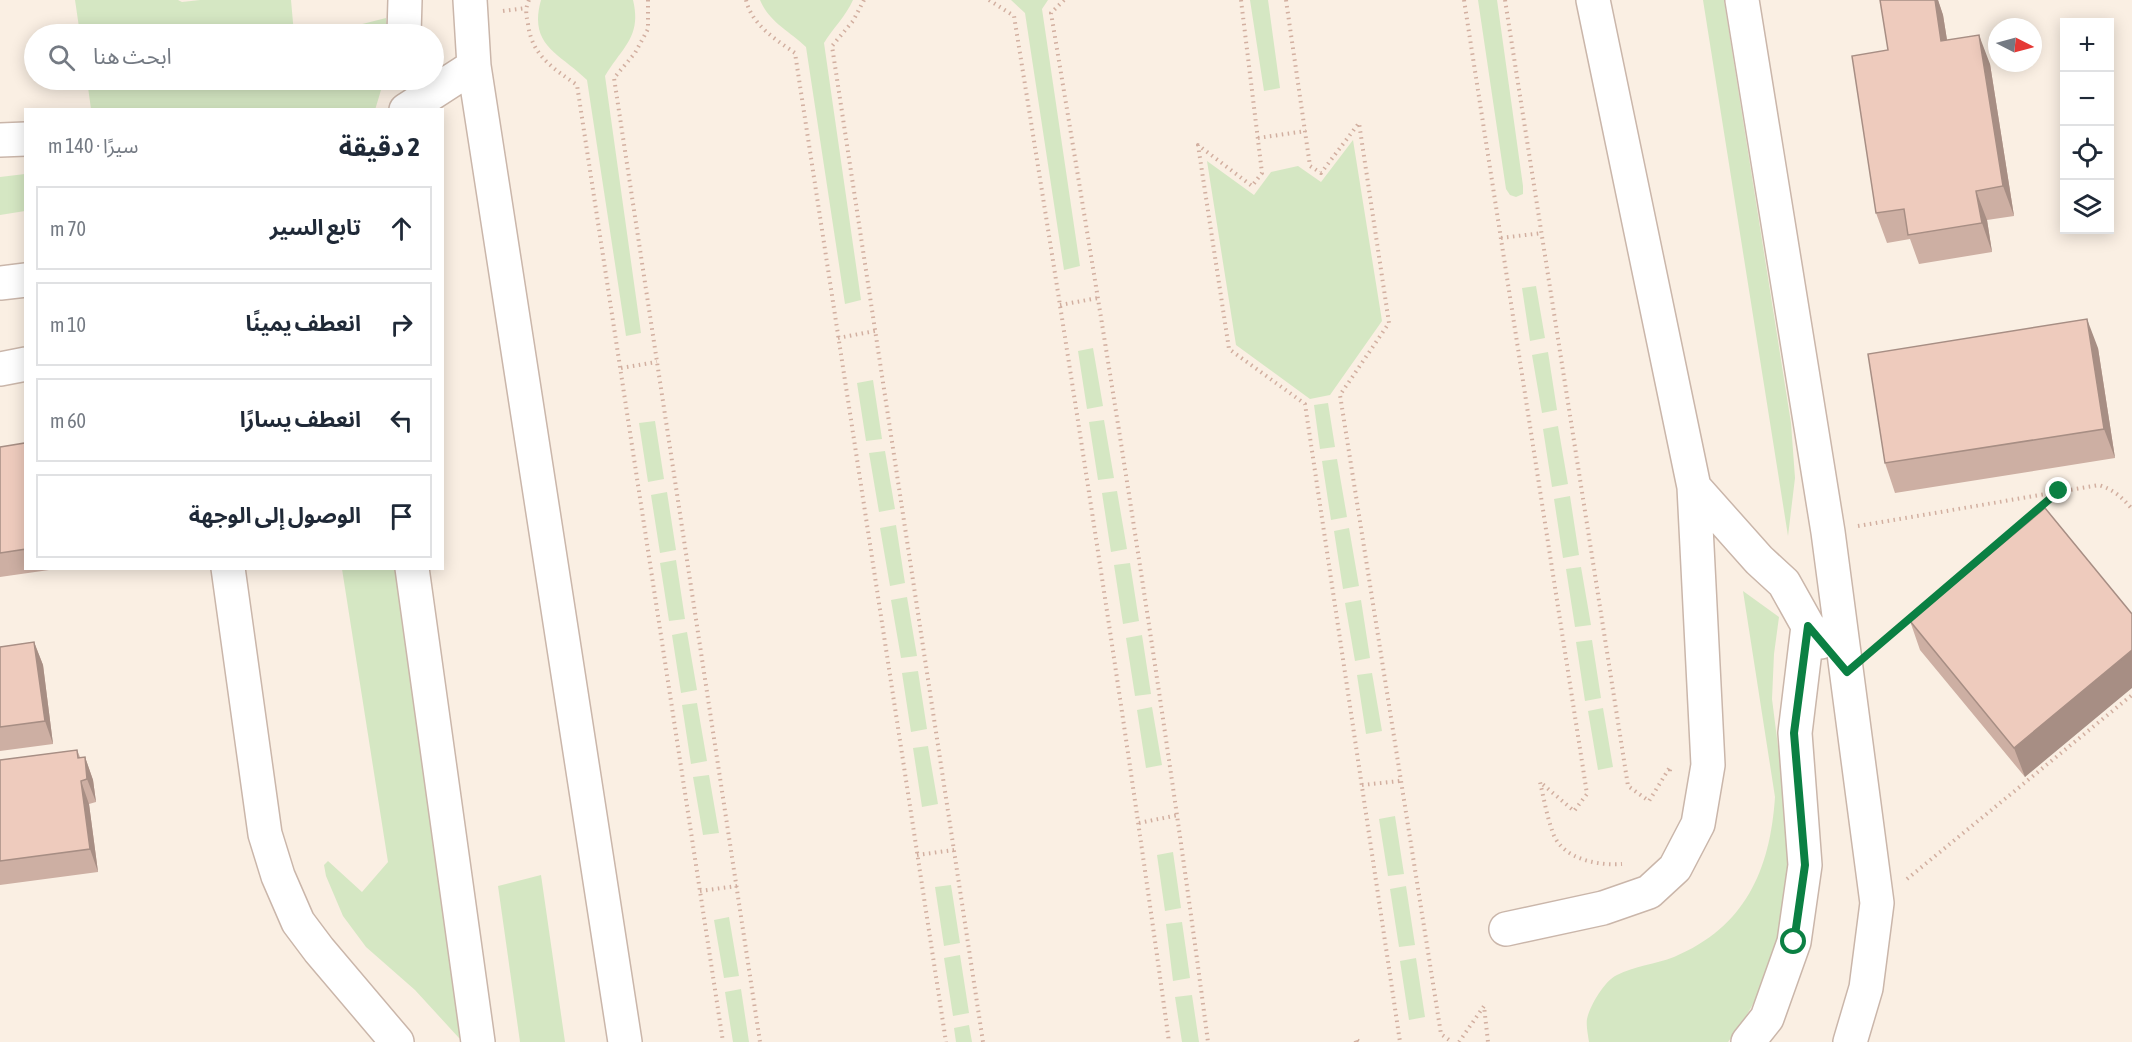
<!DOCTYPE html>
<html lang="ar">
<meta charset="utf-8">
<style>
body{margin:0;font-family:"Asap Condensed","Noto Sans Arabic",sans-serif;background:#f6f6f7;color:#1f2937;direction:rtl}
.controls{position:absolute;right:18px;top:18px;display:grid;overflow:hidden;border-radius:0px;box-shadow:0 3px 15px #0003}
.controls button{width:54px;height:54px;display:grid;place-items:center;padding:0;border:0;border-bottom:2px solid #e0e1e3;background:#fff;color:#1f2937;font:30px sans-serif}
.compass{position:absolute;left:1988px;top:18px;width:54px;height:54px;border-radius:50%;background:#fff;box-shadow:0 3px 15px #0003;rotate:96deg}
.stop{position:absolute;width:18px;height:18px;margin:-14px;border:4px solid #0b8043;border-radius:50%;background:#fff}
.stop.end{background:#0b8043;border-color:#fff;box-shadow:0 2px 6px #0008}
.list{margin:0;padding:0;list-style:none}
h2{display:flex;justify-content:space-between;align-items:center;height:78px;margin:0;padding:0 24px;font-size:26px}
h2 small{font-size:20px;font-weight:400;color:#747a83}
.list li{display:grid;grid-template-columns:39px 1fr auto;gap:18px;align-items:center;box-sizing:border-box;height:84px;margin:0 12px 12px;padding:0 12px;border:2px solid #e0e1e3;border-radius:0px}
.list b{display:block;font-size:22px;white-space:nowrap}
.list em{font-size:20px;font-style:normal;color:#747a83}
.icon{flex:none;width:33px;height:33px;fill:none;stroke:currentColor;stroke-width:2;stroke-linecap:round;stroke-linejoin:round}
.map{position:relative;flex:none;width:2132px;height:1042px;overflow:hidden;direction:ltr}
.search{position:absolute;background:#fff;box-shadow:0 3px 15px #0003;left:24px;top:24px;width:420px;height:66px;display:flex;align-items:center;gap:15px;box-sizing:border-box;padding:0 21px;border-radius:33px;color:#747a83;font-size:22px}
.panel{position:absolute;background:#fff;box-shadow:0 3px 15px #0003;left:24px;top:108px;width:420px;height:462px;border-radius:0px;direction:rtl}
.map>svg:first-child{display:block}
.green{fill:#d5e7c3}
.lines{fill:none;stroke-linecap:round;stroke-linejoin:round}
.minor-casing{stroke:#cab6aa;stroke-width:36}
.path{stroke:#d2afa0;stroke-width:4;stroke-dasharray:1.5 4.5;stroke-linecap:butt}
.minor{stroke:#fff;stroke-width:33}
.wall{fill:#cdafa3}
.shaded-wall{fill:#a78e84}
.building{fill:#eecbbd;stroke:#a78e84;stroke-width:1.5}
.route{stroke:#0b8043;stroke-width:8}
</style>
<div class="map">
<svg width="2132" height="1042" viewBox="0 0 2132 1042">
<rect width="100%" height="100%" fill="#faefe3"/>
<!-- green -->
<path class="green" d="M75 0H178L182 2 200 0H291L294 34H80Z
M541 0H633C642 37 622 47 605 76L641 333 626 336 587 80C560 53 528 46 541 0Z
M760 0H853C846 16 833 28 824 43L861 300 845 304 806 47C789 31 769 22 760 0Z
M1011 0H1048L1042 9 1080 266 1064 270 1025 13Z
M1250 0H1268L1280 88 1264 91Z
M1478 0H1497L1523 186V194L1516 197 1510 195 1506 189Z
M1703 0H1724L1791 423 1795 478 1788 536Z
M386 18 387 34H323Z
M87 80H384L375 110 91 109Z
M1353 140 1382 321 1330 395 1310 399 1236 345 1207 161 1254 195 1271 172 1298 166 1321 182Z
M25 174V211L0 215V177Z
M1536 286 1545 338 1530 341 1522 288Z
M1093 348 1103 406 1087 409 1078 351Z
M1548 352 1557 410 1542 413 1532 355Z
M873 380 882 439 866 441 857 383Z
M1328 403 1335 447 1320 449 1314 405Z
M1104 420 1114 478 1098 480 1089 422Z
M655 421 664 479 648 482 639 423Z
M1558 426 1568 484 1552 487 1543 429Z
M885 451 895 509 879 512 869 453Z
M1337 459 1347 517 1331 520 1322 461Z
M1117 491 1127 549 1111 552 1102 493Z
M667 492 676 550 660 553 651 495Z
M1570 496 1579 555 1563 558 1554 499Z
M896 525 905 583 890 586 880 528Z
M1349 528 1359 586 1343 589 1334 531Z
M676 560 685 619 669 621 660 563Z
M1130 563 1139 621 1123 624 1114 565Z
M1581 567 1591 625 1575 627 1566 569Z
M342 569H396L463 1037 459 1038 415 990 366 947 343 916 326 876 324 865 328 861 362 892 388 862Z
M1743 591 1779 617 1774 654 1772 699 1793 865 1788 912 1764 985 1741 1025 1728 1042H1589C1588 1035 1586 1026 1587 1019 1590 1006 1604 981 1617 975 1634 966 1656 964 1674 957 1745 927 1770 871 1775 797Z
M907 597 917 656 901 658 891 600Z
M1361 600 1370 658 1355 661 1345 603Z
M687 632 697 690 681 693 672 635Z
M1142 635 1151 694 1135 696 1126 638Z
M1592 640 1601 698 1585 701 1576 642Z
M918 671 927 729 911 732 902 673Z
M1372 673 1382 731 1366 734 1357 675Z
M697 703 707 761 691 764 682 705Z
M1152 707 1162 765 1146 768 1137 710Z
M1603 708 1613 767 1598 770 1588 711Z
M928 746 938 804 922 807 913 748Z
M709 775 719 833 703 835 693 777Z
M1395 816 1404 874 1388 876 1379 819Z
M1173 852 1181 908 1165 911 1157 855Z
M541 875 565 1042H520L498 886Z
M951 885 960 943 944 946 935 887Z
M1406 886 1415 945 1399 947 1390 889Z
M729 917 739 976 724 978 714 920Z
M1182 922 1190 978 1173 981 1166 924Z
M960 955 969 1013 953 1016 944 958Z
M1416 958 1425 1017 1409 1020 1400 961Z
M741 989 749 1042H733L725 992Z
M1192 995 1199 1042H1182L1175 997Z
M969 1025 972 1042H956L954 1028Z"/>
<g class="lines">
<defs>
<path id="minor" d="M470 0 474 66 625 1042
M1742 0 1828 532 1877 903 1866 988 1850 1042
M404 34 405 0
M406 110 474 66
M0 140 26 139
M0 283 26 280
M0 369 26 364
M1694 487 1759 560 1784 583 1808 626 1821 642
M228 568 265 834 278 876 298 922 319 950 397 1042
M412 568 478 1042
M1506 929 1603 908 1649 892 1675 868 1698 824 1708 765 1694 487 1593 0
M1748 1042 1767 1018 1794 942 1805 865 1795 733 1808 626"/>
</defs>
<!-- minor casing -->
<use href="#minor" class="minor-casing"/>
<!-- path -->
<path class="path" d="M529 0C525 9 526 14 528 24 532 56 553 68 577 85L723 1042
M648 0V29L635 53 614 78 760 1042
M746 0C752 25 775 39 795 53L946 1042
M864 0 853 21 832 46 983 1042
M989 0 1014 16C1069 358 1122 699 1169 1042
M1064 0 1051 13C1108 355 1163 698 1208 1042
M1241 0 1262 173 1252 186 1198 145 1229 349 1305 404 1400 1042
M1286 0 1310 166 1321 173 1359 123 1389 323 1340 395 1441 1034 1452 1042
M1464 0 1587 794 1574 811 1540 782C1544 799 1547 817 1553 833 1562 859 1598 866 1622 864
M1505 0 1628 786 1649 801 1670 767V775
M503 11 526 8
M1258 138 1306 131
M1501 238 1542 233
M1060 305 1098 298
M838 338 875 331
M621 368 657 362
M1858 526 2099 485C2114 490 2122 497 2132 509
M1877 646 2059 491
M1362 785 1400 781
M1139 823 1178 815
M917 855 954 850
M1907 879 2132 695
M700 891 737 886
M1356 1042 1355 1039 1360 1042
M1459 1042 1484 1006 1488 1042"/>
<!-- minor -->
<use href="#minor" class="minor"/>
</g>
<!-- wall -->
<path class="wall" d="M1880 0H1938L1943 15 1947 40 1990 64 2014 216 1987 220 1992 252 1919 264 1910 239 1887 243 1876 213 1888 50Z
M2098 348 2115 458 1895 493 1885 463Z
M26 443V568H49V570L0 577V447Z
M2132 614 2025 777 1920 650 1910 621Z
M34 642 43 665 53 744 0 751V647Z
M77 750 80 757H85L93 780 96 802 89 804 98 872 0 885V760Z"/>
<!-- shaded-wall -->
<path class="shaded-wall" d="M1935 0H1938L1943 15 1952 71 1941 41Z
M1979 35 1990 64 2014 216 2003 186Z
M1976 191 1987 220 1992 252 1982 223Z
M2087 319 2098 348 2115 458 2104 429Z
M34 642 43 665 53 744 45 721Z
M2132 650V688L2025 777 2014 748Z
M85 757 93 780 96 802 87 779Z
M81 781 89 804 98 872 90 849Z"/>
<!-- building -->
<path class="building" d="M1880 0H1935L1941 41 1979 35 2003 186 1976 191 1982 223 1908 235 1904 209 1876 213 1852 56 1888 50Z
M2087 319 2104 429 1885 463 1868 354Z
M25 443 26 549 0 553V447Z
M2045 508 2132 614V650L2014 748 1910 621Z
M34 642 45 721 0 727V647Z
M77 750 78 758 85 757 87 779 81 781 90 849 0 861V760Z"/>
<g class="lines">
<!-- route -->
<path class="route" d="M1794 942 1805 865 1794 733 1808 626 1847 672 2059 491"/>
</g>
</svg>
<div class="controls">
<button>+</button>
<button>−</button>
<button><svg class="icon" aria-label="locate" viewBox="0 0 24 24"><circle cx="12" cy="12" r="6"/><path d="M12 2v4M12 18v4M2 12h4M18 12h4"/></svg></button>
<button><svg class="icon" aria-label="layers" viewBox="0 0 24 24"><path d="M12 4l9 5-9 5-9-5zM3 14l9 5 9-5"/></svg></button>
</div>
<svg class="compass" viewBox="-18 -18 36 36"><path d="M0-13l5 13h-10z" fill="#e53935"/><path d="M0 13l5-13h-10z" fill="#747a83"/></svg>
<div class="stop" style="left:1794px;top:942px"></div>
<div class="stop end" style="left:2059px;top:491px"></div>
<div class="search"><svg class="icon" aria-label="search" viewBox="0 0 24 24"><circle cx="10" cy="10" r="6"/><path d="M15 15l6 6"/></svg>ابحث هنا</div>
<section class="panel">
<h2>2 دقيقة<small>سيرًا · 140 m</small></h2>
<ul class="list">
<li><svg class="icon" aria-label="ahead" viewBox="0 0 24 24"><path d="M12 20V5M6 11l6-6 6 6"/></svg><div><b>تابع السير</b></div><em>70 m</em></li>
<li><svg class="icon" aria-label="right" viewBox="0 0 24 24"><path d="M7 20v-9h11M14 6l5 5-5 5"/></svg><div><b>انعطف يمينًا</b></div><em>10 m</em></li>
<li><svg class="icon" aria-label="left" viewBox="0 0 24 24"><path d="M17 20v-9H6M10 6l-5 5 5 5"/></svg><div><b>انعطف يسارًا</b></div><em>60 m</em></li>
<li><svg class="icon" aria-label="arrive" viewBox="0 0 24 24"><path d="M6 21V4h12l-3 4 3 4H6"/></svg><div><b>الوصول إلى الوجهة</b></div></li>
</ul>
</section>
</div>
